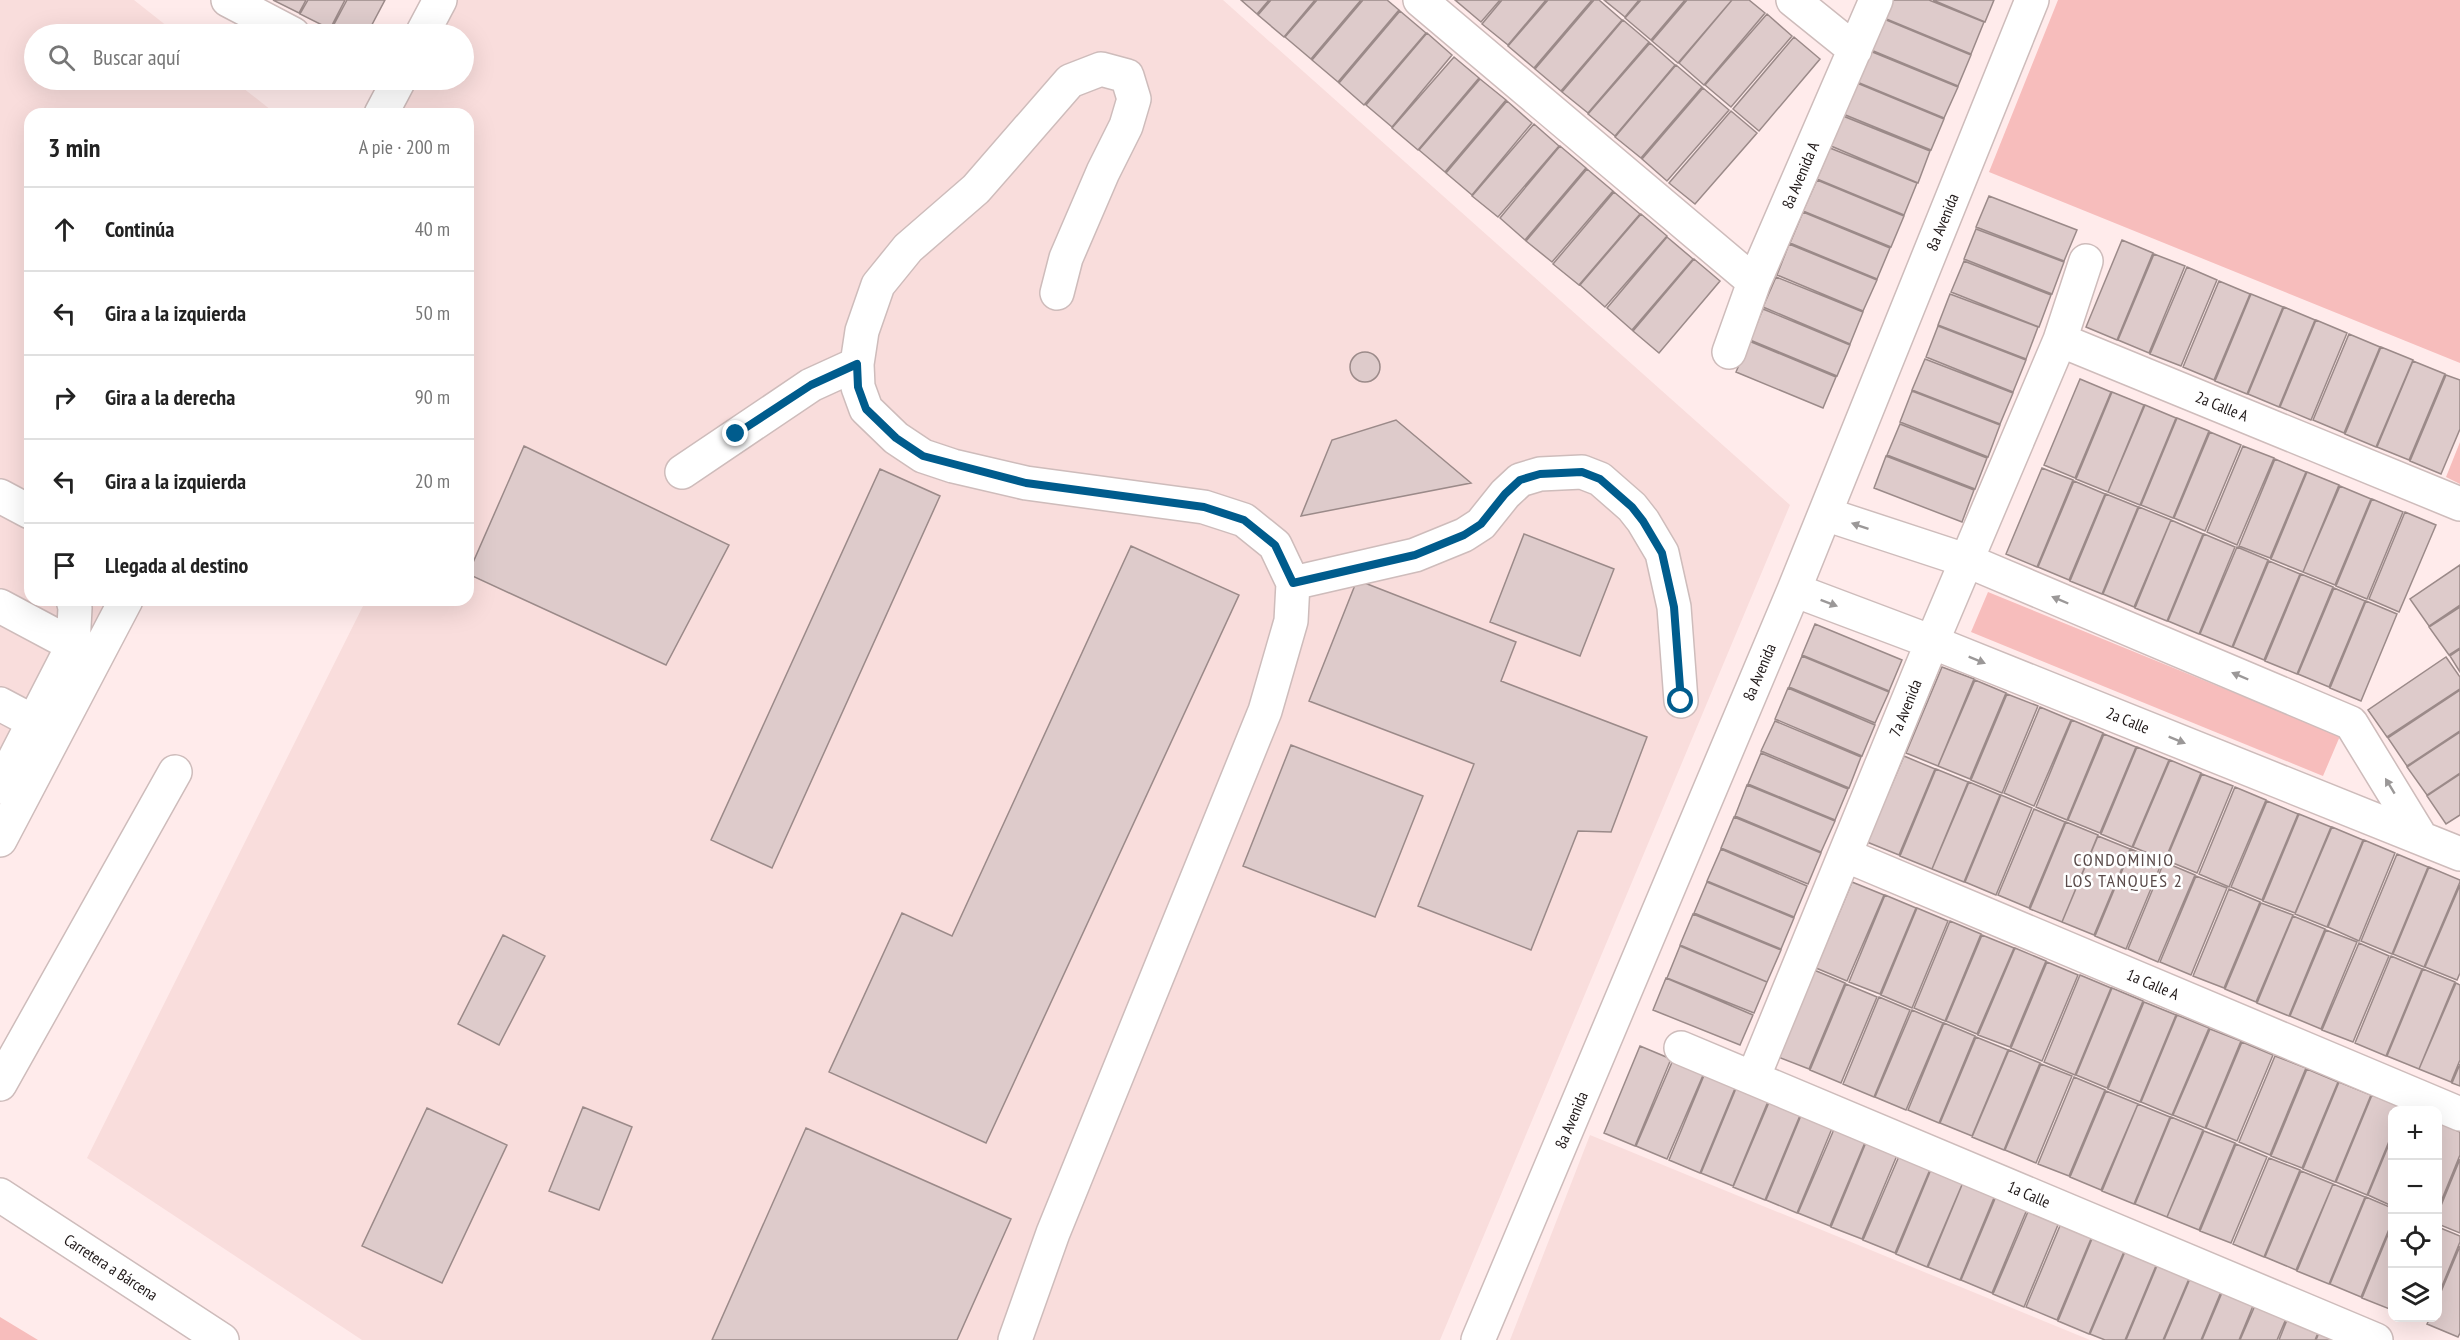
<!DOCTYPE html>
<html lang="es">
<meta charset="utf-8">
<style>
body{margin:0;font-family:"PT Sans Narrow",sans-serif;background:#f2f2f2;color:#222}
.controls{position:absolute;right:18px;bottom:18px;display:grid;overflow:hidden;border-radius:12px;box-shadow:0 6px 24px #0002}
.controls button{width:54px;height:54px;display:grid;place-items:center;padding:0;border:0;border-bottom:2px solid #e0e0e0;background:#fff;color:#222;font:30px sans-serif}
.stop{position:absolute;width:18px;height:18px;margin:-14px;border:4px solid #005c8d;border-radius:50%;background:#fff}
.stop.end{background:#005c8d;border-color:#fff;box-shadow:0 2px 6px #0008}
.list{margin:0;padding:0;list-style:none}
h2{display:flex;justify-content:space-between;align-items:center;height:78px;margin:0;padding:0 24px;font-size:26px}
h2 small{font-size:20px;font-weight:400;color:#767676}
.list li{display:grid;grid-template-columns:39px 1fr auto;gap:18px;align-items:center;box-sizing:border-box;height:84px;padding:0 24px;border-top:2px solid #e0e0e0}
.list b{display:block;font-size:22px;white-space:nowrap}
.list em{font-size:20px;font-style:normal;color:#767676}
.icon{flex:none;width:33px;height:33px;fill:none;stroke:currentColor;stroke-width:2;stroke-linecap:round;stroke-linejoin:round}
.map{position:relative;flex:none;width:2460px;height:1340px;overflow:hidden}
.search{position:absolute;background:#fff;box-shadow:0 6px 24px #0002;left:24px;top:24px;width:450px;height:66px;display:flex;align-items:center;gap:15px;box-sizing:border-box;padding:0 21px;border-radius:33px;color:#767676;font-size:22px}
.panel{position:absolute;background:#fff;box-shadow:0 6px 24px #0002;left:24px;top:108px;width:450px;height:498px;border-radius:18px}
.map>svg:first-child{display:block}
.built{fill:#f9dddc}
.green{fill:#f7bdbc}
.building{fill:#decbcb;stroke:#9b8a89;stroke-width:1.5}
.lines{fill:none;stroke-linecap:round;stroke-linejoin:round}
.minor-casing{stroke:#cebcbb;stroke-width:36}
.major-casing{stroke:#cebcbb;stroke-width:36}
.minor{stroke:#fff;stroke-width:33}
.major{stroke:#fff;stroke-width:33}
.oneway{fill:#9b9898}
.route{stroke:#005c8d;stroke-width:8}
.labels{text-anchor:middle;stroke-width:5;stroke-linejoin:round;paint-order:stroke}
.street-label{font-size:16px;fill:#201919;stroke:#fff}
.neighbourhood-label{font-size:18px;letter-spacing:1.5px;fill:#594a49;stroke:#fff}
</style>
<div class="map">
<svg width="2460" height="1340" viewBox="0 0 2460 1340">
<rect width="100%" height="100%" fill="#ffebeb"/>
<!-- built -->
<path class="built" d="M0 0H134L177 34H34V80H233L276 114H30V600H109L0 806Z
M425 0H1223L1790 505 1440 1340H362L87 1158 365 602 362 600H468V114H370L384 80H464V34H407Z
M1590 1135 2090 1340H1510Z"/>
<!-- green -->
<path class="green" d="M2058 0H2460V363L1989 172Z
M2460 442V484L2446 477Z
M1988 592 2340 736 2323 776 1971 632Z
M0 1317 38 1340H0Z"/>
<!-- building -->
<path class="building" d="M273 0H306L299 13Z
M308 0H345L330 29 300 14Z
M347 0H385L367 34H340L331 30Z
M1241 0H1269L1257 14Z
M1271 0H1315L1284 37 1258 15Z
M1317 0H1361L1311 59 1285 37Z
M1363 0H1387L1399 10 1338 82 1312 60Z
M1455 0H1500L1481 22Z
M1502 0H1546L1508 45 1482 24Z
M1548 0H1592L1534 68 1508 46Z
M1594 0H1599L1622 20 1561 91 1535 69Z
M1604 0H1639L1625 17Z
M1641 0H1685L1651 40 1625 18Z
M1687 0H1732L1678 63 1652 41Z
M1732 0H1749L1765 13 1704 85 1679 63Z
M1891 0H1929L1984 22 1971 54 1884 18Z
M1933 0H1994L1985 22Z
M1400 11 1426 33 1364 105 1339 83Z
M1767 14 1792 36 1731 107 1705 85Z
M1884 19 1971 55 1958 86 1871 50Z
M1623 20 1649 42 1588 113 1562 92Z
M1427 33 1452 55 1392 127 1366 105Z
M1794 37 1820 59 1759 131 1733 109Z
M1650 43 1675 65 1615 136 1588 114Z
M1870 51 1958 87 1944 118 1857 82Z
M1454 57 1479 78 1418 150 1392 128Z
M1676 65 1702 87 1641 158 1615 137Z
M1480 79 1506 100 1445 172 1419 150Z
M1857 83 1944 119 1931 150 1843 114Z
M1703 88 1729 110 1667 181 1642 159Z
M1507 101 1532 123 1472 195 1446 173Z
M1731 111 1757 133 1695 204 1669 183Z
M1843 116 1930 151 1918 183 1831 146Z
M1534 124 1559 146 1498 217 1472 196Z
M1560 146 1586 168 1525 240 1500 218Z
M1830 148 1917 183 1904 215 1817 179Z
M1587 169 1613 191 1552 262 1526 241Z
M1817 180 1904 216 1891 247 1803 211Z
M1614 192 1640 214 1579 285 1553 264Z
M1989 196 2077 230 2064 261 1976 227Z
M1803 212 1890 248 1877 279 1790 243Z
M1641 214 1667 236 1605 307 1580 285Z
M1976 229 2064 262 2052 294 1964 259Z
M1667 237 1693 259 1632 330 1607 308Z
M2122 240 2153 253 2117 340 2086 327Z
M1789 244 1877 280 1863 311 1777 275Z
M2154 254 2185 266 2149 353 2118 340Z
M1694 259 1720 281 1659 353 1633 331Z
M1964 261 2051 295 2039 327 1951 292Z
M2187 267 2217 280 2181 366 2150 354Z
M1776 277 1863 312 1850 344 1763 307Z
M2219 281 2250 294 2214 380 2183 367Z
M1950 294 2038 327 2026 359 1938 325Z
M2251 294 2283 307 2247 394 2215 381Z
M2284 307 2315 320 2279 407 2248 394Z
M1763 309 1850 345 1837 376 1750 340Z
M2316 320 2347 333 2311 420 2280 407Z
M1938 326 2026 360 2013 392 1926 357Z
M2349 334 2380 347 2344 433 2313 420Z
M1749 341 1836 377 1823 408 1736 372Z
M2381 347 2413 360 2376 447 2345 434Z
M1350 367a15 15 0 1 1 30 0a15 15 0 1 1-30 0Z
M1925 359 2013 393 2000 424 1912 390Z
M2413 361 2445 374 2409 460 2377 447Z
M2446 375 2460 380V429L2441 474 2410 461Z
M2080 379 2111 392 2075 478 2044 465Z
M1912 391 2000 425 1988 457 1900 422Z
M2112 392 2144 405 2108 492 2076 479Z
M2145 405 2176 418 2140 505 2108 492Z
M2177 418 2209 431 2173 518 2141 505Z
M1396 420 1471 483 1301 516 1332 440Z
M1900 424 1987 458 1975 489 1887 455Z
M2210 432 2241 445 2205 531 2174 518Z
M524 446 729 545 666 665 468 574Z
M2243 446 2274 458 2237 545 2207 532Z
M1886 456 1974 490 1962 522 1874 488Z
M2275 459 2306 472 2270 558 2239 546Z
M2042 468 2073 480 2037 567 2006 554Z
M880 469 940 496 772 868 711 840Z
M2307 472 2339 485 2303 572 2271 559Z
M2074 481 2105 494 2069 580 2038 567Z
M2340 486 2371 499 2335 585 2303 572Z
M2106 494 2138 507 2102 594 2070 581Z
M2372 499 2403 512 2367 599 2336 586Z
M2139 507 2171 520 2134 607 2103 594Z
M2405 512 2436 525 2399 612 2369 599Z
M2171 520 2203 534 2167 621 2135 608Z
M1524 534 1614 569 1580 656 1490 622Z
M2204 534 2235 547 2199 634 2168 621Z
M1131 546 1239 595 986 1143 829 1072 902 913 952 936Z
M2237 547 2268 560 2232 647 2200 634Z
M2269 561 2300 574 2264 660 2233 647Z
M2460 565V605L2429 626 2410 599Z
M2301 574 2333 587 2297 674 2265 661Z
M1357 580 1516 642 1501 681 1647 737 1611 832 1578 831 1531 950 1418 906 1474 764 1309 701Z
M2334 588 2365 601 2329 687 2298 674Z
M2366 601 2397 614 2361 701 2330 688Z
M2460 607V648L2449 655 2429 627Z
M1815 624 1902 660 1889 691 1802 655Z
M2460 649V672L2450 656Z
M1802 656 1889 692 1875 723 1789 687Z
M2446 657 2460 677V689L2387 737 2368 710Z
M1942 667 1974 679 1938 766 1906 753Z
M1975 680 2006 693 1970 779 1938 766Z
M1788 688 1875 725 1862 756 1775 719Z
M2460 690V731L2407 766 2388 738Z
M2007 694 2038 706 2002 793 1971 780Z
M2040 707 2071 720 2034 806 2004 793Z
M2072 720 2103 733 2067 820 2036 807Z
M1775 721 1861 757 1849 788 1761 751Z
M2460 732V773L2427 795 2407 767Z
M2104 734 2136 747 2100 833 2068 820Z
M1291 745 1423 796 1375 917 1243 866Z
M2137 747 2169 760 2132 847 2101 834Z
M1761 753 1848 789 1835 820 1748 784Z
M1904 756 1935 769 1899 855 1867 842Z
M2170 760 2201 773 2165 860 2133 847Z
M1936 769 1968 782 1932 869 1900 856Z
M2202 774 2233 786 2197 873 2166 860Z
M2460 774V815L2446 824 2427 796Z
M1969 782 2000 795 1964 882 1932 869Z
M1747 785 1835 821 1821 852 1735 816Z
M2235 787 2266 800 2229 887 2199 874Z
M2001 795 2032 808 1996 895 1965 882Z
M2267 801 2298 814 2262 900 2231 887Z
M2034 809 2065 822 2029 908 1998 895Z
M2299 814 2331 827 2295 913 2263 901Z
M1734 817 1821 853 1808 884 1721 848Z
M2066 822 2098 835 2062 922 2030 909Z
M2332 827 2363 840 2327 927 2295 914Z
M2098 836 2130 849 2094 935 2062 922Z
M2364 840 2395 853 2359 941 2328 927Z
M1721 849 1807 886 1794 917 1707 881Z
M2131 849 2162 862 2126 949 2095 936Z
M2397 854 2428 867 2392 954 2361 941Z
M2164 862 2195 875 2158 962 2128 949Z
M2429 867 2460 880V882L2424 967 2393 954Z
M2196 876 2227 888 2191 975 2160 962Z
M1707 882 1794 918 1781 949 1694 913Z
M1852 882 1884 895 1847 981 1816 968Z
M2460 885V973L2457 980 2425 967Z
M2229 889 2260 902 2224 988 2193 976Z
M1885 895 1916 908 1880 994 1849 982Z
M2261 903 2293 915 2256 1002 2225 989Z
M1917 908 1948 921 1912 1008 1881 995Z
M1693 914 1781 950 1767 982 1680 945Z
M2293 916 2325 929 2289 1016 2257 1003Z
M1950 921 1981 934 1945 1021 1914 1008Z
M2326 930 2357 942 2321 1029 2290 1016Z
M503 935 545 956 499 1045 458 1024Z
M1982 935 2014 948 1977 1034 1946 1021Z
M2359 943 2389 956 2353 1042 2322 1030Z
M1680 946 1767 982 1754 1013 1667 978Z
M2015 948 2046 961 2010 1047 1978 1035Z
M2391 956 2422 969 2386 1056 2355 1043Z
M2047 962 2078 975 2042 1061 2011 1048Z
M2423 969 2455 982 2419 1069 2387 1056Z
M1814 970 1845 983 1809 1069 1778 1057Z
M2080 975 2111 988 2075 1075 2044 1062Z
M1666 978 1753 1015 1740 1045 1653 1010Z
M2456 983 2460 985V1060L2451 1082 2419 1069Z
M1846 984 1877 997 1841 1083 1810 1070Z
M2112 988 2143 1001 2107 1088 2076 1075Z
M1879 997 1910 1010 1874 1097 1843 1084Z
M2144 1002 2176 1015 2140 1102 2108 1089Z
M1912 1010 1943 1023 1906 1110 1875 1097Z
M2177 1015 2209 1028 2172 1115 2141 1102Z
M1944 1023 1975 1036 1939 1123 1908 1110Z
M2210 1029 2241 1041 2205 1128 2173 1115Z
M1976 1037 2008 1050 1972 1136 1940 1123Z
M2242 1042 2273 1055 2237 1141 2206 1128Z
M1640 1046 1671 1059 1635 1146 1604 1133Z
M2009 1050 2040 1063 2004 1150 1972 1137Z
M2275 1056 2306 1068 2270 1155 2239 1142Z
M1673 1060 1704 1073 1667 1159 1636 1146Z
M2041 1064 2072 1076 2036 1163 2005 1150Z
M2460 1064V1086L2452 1083Z
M2307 1069 2338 1082 2302 1168 2271 1156Z
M1705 1073 1736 1086 1700 1173 1669 1160Z
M2074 1077 2105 1090 2069 1176 2038 1164Z
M2339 1082 2371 1095 2335 1182 2303 1169Z
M1737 1086 1769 1099 1733 1186 1701 1173Z
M2106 1091 2138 1104 2101 1190 2070 1177Z
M2372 1095 2403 1108V1110H2392V1134L2367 1195 2336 1182Z
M1770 1100 1801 1113 1765 1200 1733 1187Z
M2138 1104 2170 1117 2134 1204 2102 1191Z
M583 1107 632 1127 599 1210 549 1191Z
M427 1108 507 1145 442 1283 362 1246Z
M1802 1113 1833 1126 1797 1213 1766 1200Z
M2171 1117 2203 1130 2167 1217 2135 1204Z
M2438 1122 2460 1132V1155L2438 1209Z
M1835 1127 1866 1140 1830 1226 1798 1213Z
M806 1128 1011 1219 957 1340H712Z
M2204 1131 2235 1143 2199 1230 2167 1217Z
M2392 1137V1206L2368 1195Z
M1867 1140 1898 1153 1862 1239 1831 1227Z
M2236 1144 2267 1157 2231 1243 2200 1231Z
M1900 1154 1931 1167 1895 1253 1863 1240Z
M2269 1158 2300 1170 2264 1257 2233 1244Z
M2460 1159V1233L2438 1224V1213Z
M1932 1167 1964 1180 1927 1267 1896 1254Z
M2301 1171 2333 1184 2296 1270 2265 1257Z
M1964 1180 1996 1193 1960 1280 1928 1267Z
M2333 1184 2365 1197 2329 1284 2297 1271Z
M1997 1194 2028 1207 1992 1293 1961 1280Z
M2366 1197 2392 1208V1222L2361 1297 2330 1284Z
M2030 1207 2060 1220 2024 1307 1993 1294Z
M2062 1221 2093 1234 2057 1320 2026 1307Z
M2392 1225V1310L2362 1298Z
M2438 1227 2460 1236V1242L2438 1296Z
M2094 1234 2126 1247 2089 1334 2058 1321Z
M2460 1246V1333L2458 1337 2427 1324 2430 1318H2438V1299Z
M2127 1247 2158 1261 2125 1340H2105L2090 1334Z
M2159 1261 2191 1274 2163 1340H2126Z
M2192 1274 2223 1287 2201 1340H2164Z
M2224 1288 2255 1301 2239 1340H2202Z
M2257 1301 2288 1314 2277 1340H2240Z
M2289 1315 2320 1328 2315 1340H2279Z
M2321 1328 2350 1340H2316Z"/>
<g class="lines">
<defs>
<path id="minor" d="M228 0 293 34
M1420 0 1754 282
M1793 0 1855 50
M422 34 440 0
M381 114 399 80
M2086 261 2060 340 2460 504
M1729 352 1754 282 1876 0
M682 472 811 385 857 364
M0 496 30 512
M1825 514 1968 561 2351 723 2420 836
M1293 583 1415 555 1464 535 1481 524 1505 494 1520 480 1540 474 1582 472 1600 479 1632 507 1643 521 1662 553 1674 607 1681 701
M1794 590 1932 642 2460 854
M0 606 73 645
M0 704 34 722
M0 787 73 645 75 608 73 600
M0 840 126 600
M1845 855 2460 1114
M1681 1048 2376 1340
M1753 1078 1932 642 2060 340
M0 1084 175 772
M1015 1340 1053 1233 1265 711 1291 621 1293 583 1275 545 1244 520 1204 507 1026 483 953 466 923 456 896 438 866 409 858 387 857 364 862 331 878 285 908 248 976 189 1070 81 1101 69 1127 76 1134 99 1126 126 1103 172 1066 258 1057 293
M1478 1340 1794 590 2032 0"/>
<path id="major" d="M0 1195 222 1340"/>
</defs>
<!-- minor casing -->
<use href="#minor" class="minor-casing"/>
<!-- major casing -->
<use href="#major" class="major-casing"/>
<!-- minor -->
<use href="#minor" class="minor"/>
<!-- major -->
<use href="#major" class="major"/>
</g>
<!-- one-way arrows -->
<defs><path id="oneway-solid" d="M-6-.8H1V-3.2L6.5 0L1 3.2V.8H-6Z" transform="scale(1.5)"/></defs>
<g class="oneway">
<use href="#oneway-solid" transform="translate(1860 526) rotate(-161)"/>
<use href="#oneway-solid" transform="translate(2060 600) rotate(-157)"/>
<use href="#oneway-solid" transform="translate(1829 603) rotate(21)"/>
<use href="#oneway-solid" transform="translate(1977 660) rotate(22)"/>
<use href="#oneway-solid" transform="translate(2240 676) rotate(-157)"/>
<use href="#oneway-solid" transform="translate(2177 740) rotate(22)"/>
<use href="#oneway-solid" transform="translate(2390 786) rotate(-121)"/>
</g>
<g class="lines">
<!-- route -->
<path class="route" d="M736 434 811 385 857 364 858 387 866 409 896 438 923 456 1026 483 1204 507 1244 520 1275 545 1293 583 1415 555 1464 535 1481 524 1505 494 1520 480 1540 474 1582 472 1600 479 1632 507 1643 521 1662 553 1674 607 1681 701"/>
</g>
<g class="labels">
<!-- street labels -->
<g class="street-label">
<text transform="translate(1800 175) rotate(-67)" y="6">8a Avenida A</text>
<text transform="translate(1942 222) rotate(-68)" y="6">8a Avenida</text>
<text transform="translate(2222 406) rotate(22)" y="6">2a Calle A</text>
<text transform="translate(1759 672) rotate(-67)" y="6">8a Avenida</text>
<text transform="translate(1905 708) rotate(-68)" y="6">7a Avenida</text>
<text transform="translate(2128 720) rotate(22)" y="6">2a Calle</text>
<text transform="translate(2153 984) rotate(23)" y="6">1a Calle A</text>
<text transform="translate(1571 1120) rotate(-67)" y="6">8a Avenida</text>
<text transform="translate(2029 1194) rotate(23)" y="6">1a Calle</text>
<text transform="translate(111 1267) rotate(33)" y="6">Carretera a Bárcena</text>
</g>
<!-- neighbourhood labels -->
<g class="neighbourhood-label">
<text x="2124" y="866">CONDOMINIO<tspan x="2124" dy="21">LOS TANQUES 2</tspan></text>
</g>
</g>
</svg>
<div class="controls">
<button>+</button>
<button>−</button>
<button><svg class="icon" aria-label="locate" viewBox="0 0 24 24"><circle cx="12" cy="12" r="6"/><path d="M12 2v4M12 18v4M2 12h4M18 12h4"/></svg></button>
<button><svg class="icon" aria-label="layers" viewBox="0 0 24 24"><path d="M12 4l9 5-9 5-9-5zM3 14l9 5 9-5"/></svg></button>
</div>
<div class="stop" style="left:1681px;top:701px"></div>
<div class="stop end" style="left:736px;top:434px"></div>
<div class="search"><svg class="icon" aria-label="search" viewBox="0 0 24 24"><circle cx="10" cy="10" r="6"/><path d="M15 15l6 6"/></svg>Buscar aquí</div>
<section class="panel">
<h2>3 min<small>A pie · 200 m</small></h2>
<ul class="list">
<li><svg class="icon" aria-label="ahead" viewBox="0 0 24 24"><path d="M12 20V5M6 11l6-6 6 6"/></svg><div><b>Continúa</b></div><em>40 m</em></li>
<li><svg class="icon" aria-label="left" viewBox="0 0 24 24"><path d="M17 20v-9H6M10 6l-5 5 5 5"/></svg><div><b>Gira a la izquierda</b></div><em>50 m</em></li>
<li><svg class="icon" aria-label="right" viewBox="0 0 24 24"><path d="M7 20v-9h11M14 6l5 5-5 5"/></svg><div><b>Gira a la derecha</b></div><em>90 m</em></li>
<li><svg class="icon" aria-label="left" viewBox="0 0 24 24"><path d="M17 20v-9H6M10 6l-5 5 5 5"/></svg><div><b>Gira a la izquierda</b></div><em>20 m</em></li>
<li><svg class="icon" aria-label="arrive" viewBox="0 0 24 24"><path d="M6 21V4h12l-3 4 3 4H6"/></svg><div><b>Llegada al destino</b></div></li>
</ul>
</section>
</div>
